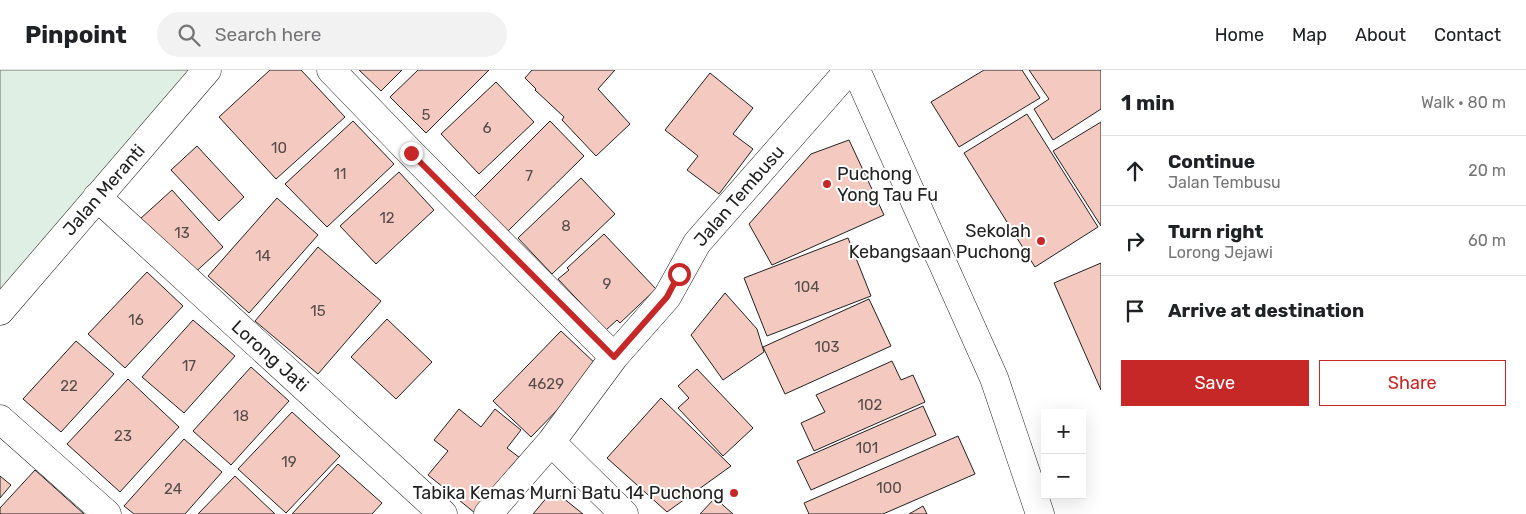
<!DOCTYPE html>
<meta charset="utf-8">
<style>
body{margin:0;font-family:Rubik,sans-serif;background:#f2f2f2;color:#202124}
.controls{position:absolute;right:15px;bottom:15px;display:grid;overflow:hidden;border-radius:0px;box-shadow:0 5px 20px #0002}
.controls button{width:45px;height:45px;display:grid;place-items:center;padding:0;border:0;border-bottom:1px solid #e0e0e0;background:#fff;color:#202124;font:25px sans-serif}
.stop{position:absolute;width:15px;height:15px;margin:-11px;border:4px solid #c62828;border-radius:50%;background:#fff}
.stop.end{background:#c62828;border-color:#fff;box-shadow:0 1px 5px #0008}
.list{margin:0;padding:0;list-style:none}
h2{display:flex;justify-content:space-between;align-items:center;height:65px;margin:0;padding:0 20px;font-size:21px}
h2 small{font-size:16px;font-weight:400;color:#757577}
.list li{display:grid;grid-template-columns:32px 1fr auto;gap:15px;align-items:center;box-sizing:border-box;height:70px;padding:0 20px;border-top:1px solid #e0e0e0}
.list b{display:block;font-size:19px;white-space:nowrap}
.list p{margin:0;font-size:16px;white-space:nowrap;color:#757577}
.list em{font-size:16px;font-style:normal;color:#757577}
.actions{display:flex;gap:10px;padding:15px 20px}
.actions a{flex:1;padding:11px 0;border:1px solid #c62828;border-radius:0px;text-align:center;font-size:18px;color:#c62828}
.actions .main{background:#c62828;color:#fff}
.icon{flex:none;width:28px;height:28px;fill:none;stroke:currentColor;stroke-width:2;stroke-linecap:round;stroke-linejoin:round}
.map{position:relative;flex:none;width:1101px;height:444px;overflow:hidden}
header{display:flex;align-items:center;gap:30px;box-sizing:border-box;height:70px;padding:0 25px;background:#fff;border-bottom:1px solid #e0e0e0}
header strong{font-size:24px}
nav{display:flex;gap:28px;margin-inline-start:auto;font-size:18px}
.search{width:350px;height:45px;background:#f2f2f2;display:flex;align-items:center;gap:12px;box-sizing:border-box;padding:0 18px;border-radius:28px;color:#757577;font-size:19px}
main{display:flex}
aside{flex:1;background:#fff}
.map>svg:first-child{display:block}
.green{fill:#e0efe3;stroke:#6f6f6f}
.building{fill:#f3c9c0;stroke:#222}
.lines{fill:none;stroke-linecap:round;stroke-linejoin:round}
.minor-casing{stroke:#222;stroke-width:29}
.tertiary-casing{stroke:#222;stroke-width:29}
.minor{stroke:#fff;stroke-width:28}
.tertiary{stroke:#fff;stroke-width:28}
.route{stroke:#c62828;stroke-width:6}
.poi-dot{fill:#c62828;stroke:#fff;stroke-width:2}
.labels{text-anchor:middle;stroke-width:4;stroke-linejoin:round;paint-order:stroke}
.number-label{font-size:15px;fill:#564c4a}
.poi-label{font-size:18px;fill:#222;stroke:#fff;text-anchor:end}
.street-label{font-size:18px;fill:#222;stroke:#fff}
</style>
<header>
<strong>Pinpoint</strong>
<div class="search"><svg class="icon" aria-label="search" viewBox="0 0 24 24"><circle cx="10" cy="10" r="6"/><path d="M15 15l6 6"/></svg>Search here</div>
<nav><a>Home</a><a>Map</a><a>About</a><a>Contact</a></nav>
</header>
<main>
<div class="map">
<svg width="1101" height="444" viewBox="0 0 1101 444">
<rect width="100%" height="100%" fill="#fff"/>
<!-- green -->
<path class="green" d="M0 0H191L0 223Z"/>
<!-- building -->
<path class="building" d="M270 0H301L345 47 276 109 219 47Z
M359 0H402L381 21Z
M418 0H489L426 63 390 27Z
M532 0H615L598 19 630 54 596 86 562 50 564 47 535 20 536 19 525 8Z
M984 0H1022L1040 28 959 77 931 32Z
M1029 0H1101V39L1053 70 1034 39 1049 29Z
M710 3 753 38 733 64 753 79 719 124 687 100 698 86 665 60Z
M496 12 534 52 479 104 441 64Z
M1027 44 1098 157 1035 197 964 83Z
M353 51 394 94 327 157 285 114Z
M550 51 584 86 508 161 474 127Z
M1101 52V156L1053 81Z
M849 70 884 145 772 195 749 154 811 84Z
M197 76 244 127 219 151 171 100Z
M399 102 434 140 376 194 340 156Z
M581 108 615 144 552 204 518 168Z
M172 120 223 177 191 206 140 149Z
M277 128 318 165 249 243 208 206Z
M604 164 656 219 620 253 617 250 606 260 558 209 569 200 567 198Z
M848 168 871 226 767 266 744 208Z
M318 177 381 231 318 304 255 251Z
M1101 193V320L1054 213Z
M147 202 183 236 125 298 88 264Z
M725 223 757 259 764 282 723 310 691 265Z
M869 229 891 276 785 324 763 277Z
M387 249 432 292 396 329 351 287Z
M193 250 235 286 184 343 142 307Z
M561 261 599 297 531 367 493 331Z
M76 271 114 304 61 362 23 329Z
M892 291 901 310 913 305 925 332 814 381 801 353 825 342 816 325Z
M251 297 289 331 231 395 193 361Z
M697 299 753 358 723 386 678 338 689 328 678 316Z
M128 309 179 357 120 422 67 374Z
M661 328 731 396 667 442 607 388Z
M923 336 936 365 811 420 797 391Z
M459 339 481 357 495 339 521 360 507 378 520 388 475 443 428 405 448 381 434 370Z
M292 342 340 386 286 443 238 399Z
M958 366 975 404 883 444H809L804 433Z
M184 369 222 402 185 444H134L124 436Z
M338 394 382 433 372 444H292Z
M35 400 84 444H0V438Z
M0 406 11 415 0 428Z
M235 406 275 444H198Z
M553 420 583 444H533Z
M715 428 733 444H700Z
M923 436 927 444H909Z"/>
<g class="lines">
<defs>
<path id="minor" d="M331 0 411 83 614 287
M97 127 443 444
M0 241 207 0
M0 349 107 444
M551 372 624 444
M488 444 551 372 614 287 667 227 697 173 849 0"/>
<path id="tertiary" d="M856 0 994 308 1040 444"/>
</defs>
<!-- minor casing -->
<use href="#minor" class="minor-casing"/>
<!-- tertiary casing -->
<use href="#tertiary" class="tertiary-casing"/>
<!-- minor -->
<use href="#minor" class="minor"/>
<!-- tertiary -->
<use href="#tertiary" class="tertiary"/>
</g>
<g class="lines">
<!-- route -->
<path class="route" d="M411 83 614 287 667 227 679 204"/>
</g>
<!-- markers -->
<g class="poi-dot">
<circle cx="827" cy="114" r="5"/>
<circle cx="1041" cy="171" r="5"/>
<circle cx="734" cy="423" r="5"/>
</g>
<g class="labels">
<!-- number labels -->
<g class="number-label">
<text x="426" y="50">5</text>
<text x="487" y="63">6</text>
<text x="279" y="83">10</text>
<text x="340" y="109">11</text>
<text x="529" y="111">7</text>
<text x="387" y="153">12</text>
<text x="566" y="161">8</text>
<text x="182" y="168">13</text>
<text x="263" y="191">14</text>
<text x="607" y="219">9</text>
<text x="807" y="222">104</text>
<text x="318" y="246">15</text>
<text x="136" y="255">16</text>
<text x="827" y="282">103</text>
<text x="189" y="301">17</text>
<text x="546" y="319">4629</text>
<text x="69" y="321">22</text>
<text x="870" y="340">102</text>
<text x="241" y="351">18</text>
<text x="123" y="371">23</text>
<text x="867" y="383">101</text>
<text x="289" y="397">19</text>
<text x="889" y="423">100</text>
<text x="173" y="424">24</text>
</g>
<!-- poi labels -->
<g class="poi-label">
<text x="837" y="110" text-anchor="start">Puchong<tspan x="837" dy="21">Yong Tau Fu</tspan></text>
<text x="1031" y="167">Sekolah<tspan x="1031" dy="21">Kebangsaan Puchong</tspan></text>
<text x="724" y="429">Tabika Kemas Murni Batu 14 Puchong</text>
</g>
<!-- street labels -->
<g class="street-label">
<text transform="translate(104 120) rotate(-49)" y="6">Jalan Meranti</text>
<text transform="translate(739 126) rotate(-49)" y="6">Jalan Tembusu</text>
<text transform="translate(270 286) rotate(42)" y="6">Lorong Jati</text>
</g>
</g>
</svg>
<div class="controls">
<button>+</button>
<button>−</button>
</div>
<div class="stop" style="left:679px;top:204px"></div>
<div class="stop end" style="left:411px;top:83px"></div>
</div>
<aside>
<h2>1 min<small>Walk · 80 m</small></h2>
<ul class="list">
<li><svg class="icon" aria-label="ahead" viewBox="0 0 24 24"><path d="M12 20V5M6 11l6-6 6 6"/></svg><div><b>Continue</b><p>Jalan Tembusu</p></div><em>20 m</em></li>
<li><svg class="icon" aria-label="right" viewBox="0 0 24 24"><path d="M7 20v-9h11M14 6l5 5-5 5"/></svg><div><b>Turn right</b><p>Lorong Jejawi</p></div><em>60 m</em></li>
<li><svg class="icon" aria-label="arrive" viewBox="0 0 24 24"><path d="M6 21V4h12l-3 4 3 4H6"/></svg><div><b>Arrive at destination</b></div></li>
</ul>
<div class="actions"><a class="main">Save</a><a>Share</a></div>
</aside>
</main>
